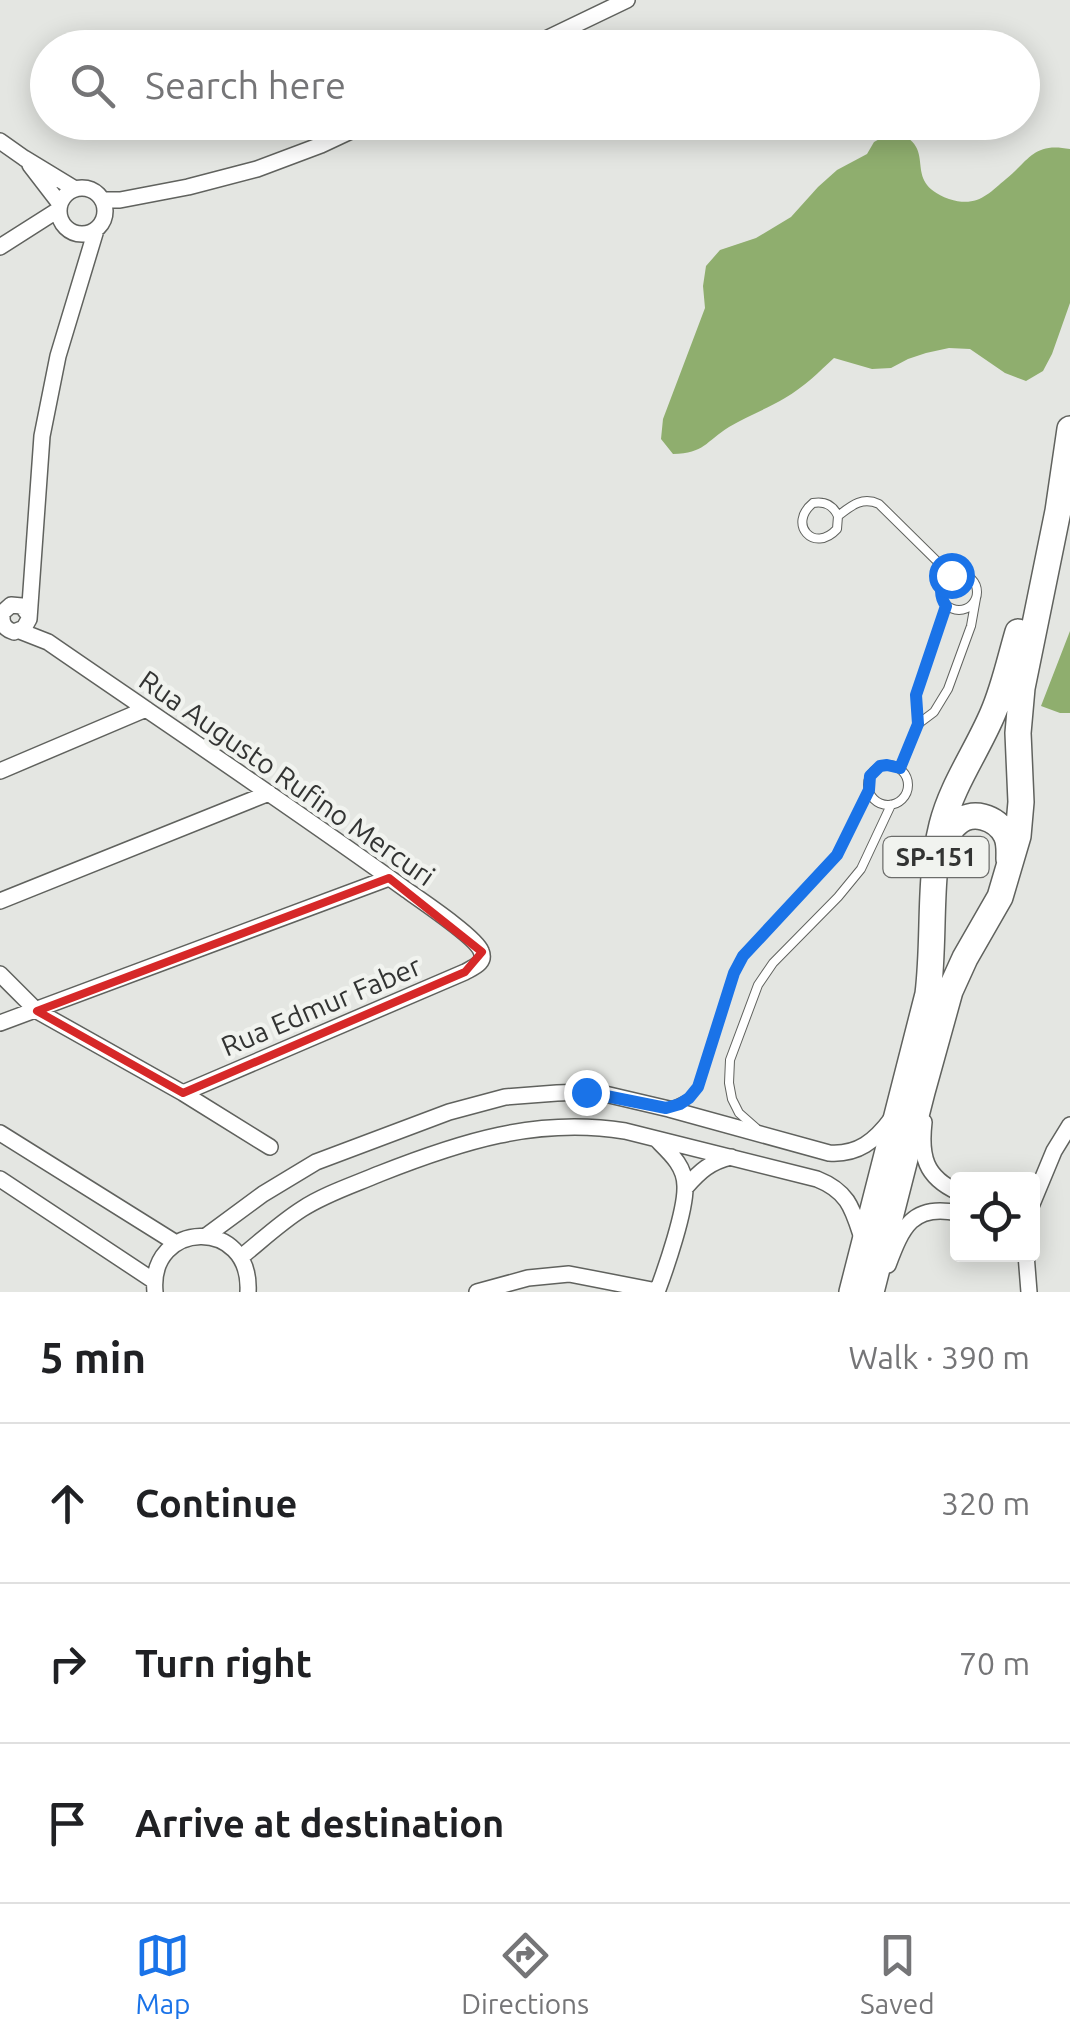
<!DOCTYPE html>
<meta charset="utf-8">
<style>
body{margin:0;font-family:Ubuntu,sans-serif;background:#f2f2f2;color:#202124}
.controls{position:absolute;right:30px;bottom:30px;display:grid;overflow:hidden;border-radius:10px;box-shadow:0 5px 25px #0003}
.controls button{width:90px;height:90px;display:grid;place-items:center;padding:0;border:0;border-bottom:2px solid #e0e0e0;background:#fff;color:#202124;font:50px sans-serif}
.stop{position:absolute;width:30px;height:30px;margin:-22px;border:8px solid #1a73e8;border-radius:50%;background:#fff}
.stop.end{background:#1a73e8;border-color:#fff;box-shadow:0 2px 10px #0008}
.list{margin:0;padding:0;list-style:none}
h2{display:flex;justify-content:space-between;align-items:center;height:130px;margin:0;padding:0 40px;font-size:42px}
h2 small{font-size:32px;font-weight:400;color:#757577}
.list li{display:grid;grid-template-columns:65px 1fr auto;gap:30px;align-items:center;box-sizing:border-box;height:160px;padding:0 40px;border-top:2px solid #e0e0e0}
.list b{display:block;font-size:38px;white-space:nowrap}
.list em{font-size:32px;font-style:normal;color:#757577}
.icon{flex:none;width:55px;height:55px;fill:none;stroke:currentColor;stroke-width:2;stroke-linecap:round;stroke-linejoin:round}
.map{position:relative;flex:none;width:1070px;height:1292px;overflow:hidden}
.search{position:absolute;background:#fff;box-shadow:0 5px 25px #0003;left:30px;right:30px;top:30px;height:110px;display:flex;align-items:center;gap:25px;box-sizing:border-box;padding:0 35px;border-radius:55px;color:#757577;font-size:38px}
.sheet{height:610px;background:#fff}
nav{display:flex;justify-content:space-around;align-items:center;box-sizing:border-box;height:140px;border-top:2px solid #e0e0e0;background:#fff;font-size:28px;color:#757577}
nav a{display:grid;justify-items:center;gap:5px}
nav .on{color:#1a73e8}
.map>svg:first-child{display:block}
.forest{fill:#8fae6e}
.lines{fill:none;stroke-linecap:round;stroke-linejoin:round}
.service-casing{stroke:#60625e;stroke-width:10}
.minor-casing{stroke:#60625e;stroke-width:18}
.primary-casing{stroke:#60625e;stroke-width:28}
.service{stroke:#fff;stroke-width:8}
.minor{stroke:#fff;stroke-width:15}
.primary{stroke:#fff;stroke-width:25}
.route{stroke:#1a73e8;stroke-width:12}
.marked{fill:none;stroke:#d62828;stroke-width:8;stroke-linejoin:round}
.labels{text-anchor:middle;stroke-width:9;stroke-linejoin:round;paint-order:stroke}
.shield{fill:#f1f3ef;stroke:#6c6d6b;stroke-width:2.5}
.shield-label{font-size:25px;font-weight:bold;fill:#333433}
.street-label{font-size:28px;fill:#333433;stroke:#f1f3ef}
</style>
<div class="map">
<svg width="1070" height="1292" viewBox="0 0 1070 1292">
<rect width="100%" height="100%" fill="#e4e6e2"/>
<!-- forest -->
<path class="forest" d="M894 131C942 148 898 180 949 199 977 208 988 194 1006 179 1030 159 1034 142 1070 149V303L1052 354 1043 371 1026 381 1005 373 970 349 949 348 926 353 908 359 891 368 872 369 834 358C819 372 804 387 785 398 767 409 747 416 729 427 705 442 705 453 673 454L661 439 663 419 705 308 703 286 706 266 720 250 756 238 791 217 818 187 837 170 867 154 874 142Z
M1070 631V713H1060L1041 706Z"/>
<g class="lines">
<defs>
<path id="service" d="M838 516C833 505 825 501 813 503 787 524 814 554 837 529L838 516C851 506 862 496 879 504L951 575
M941 592a18 18 0 1 1 36 0a18 18 0 1 1-36 0Z
M918 724 916 695 946 606
M868 785a20 20 0 1 1 40 0a20 20 0 1 1-40 0Z
M900 769 918 724 934 712 948 689 971 626 976 598
M670 1107 689 1098 698 1087 734 973 743 956 837 855 869 790
M756 1128 739 1113 732 1099 729 1083 730 1060 758 985 773 963 838 897 861 869 891 805"/>
<path id="minor" d="M527 48 627 0
M0 141 24 158 75 189
M30 165 60 204
M59 211a23 23 0 1 1 46 0a23 23 0 1 1-46 0Z
M103 200H120L188 187 257 169 321 145 370 122
M0 247 58 210
M28 614 22 606 11 605 3 612C0 622 4 629 14 632L24 628 29 619 42 436 58 356 96 230
M20 631 48 642C167 724 287 804 405 889 419 899 476 937 481 951 486 963 474 967 465 972L183 1093
M0 771 146 709
M0 901 269 793
M0 974 37 1011 183 1093 270 1147
M0 1023 389 878
M924 1122C920 1156 925 1177 958 1192
M0 1133 176 1243
M657 1140C670 1153 685 1166 685 1186 686 1210 666 1268 657 1292
M0 1179 154 1281
M686 1187C700 1171 710 1162 731 1157
M1032 1204 1054 1151 1070 1125
M206 1236 263 1194 316 1162 449 1112 505 1097 557 1093 586 1092 605 1094 669 1109 829 1153C858 1155 875 1141 892 1118
M1026 1254 1029 1292
M241 1257C261 1241 280 1223 302 1209 325 1194 353 1185 379 1174 460 1142 536 1117 625 1131L817 1179C850 1192 853 1211 863 1241
M888 1265C902 1228 912 1203 958 1213
M155 1292C148 1220 252 1216 248 1292
M477 1292 528 1278 569 1274 657 1291"/>
<path id="primary" d="M943 845C947 838 950 829 956 824 971 809 997 817 1006 835 1010 843 1009 851 1009 859
M852 1292 928 994C935 937 928 881 942 825 952 785 977 751 993 713 1004 688 1010 659 1018 632
M871 1292 922 1092 950 991 965 958 1000 897 1018 836 1021 802 1018 733 1022 688 1058 511 1070 429"/>
</defs>
<!-- service casing -->
<use href="#service" class="service-casing"/>
<!-- minor casing -->
<use href="#minor" class="minor-casing"/>
<!-- primary casing -->
<use href="#primary" class="primary-casing"/>
<!-- service -->
<use href="#service" class="service"/>
<!-- minor -->
<use href="#minor" class="minor"/>
<!-- primary -->
<use href="#primary" class="primary"/>
</g>
<g class="lines">
<!-- route -->
<path class="route" d="M586 1092 666 1108 680 1104 689 1098 698 1087 734 973 743 956 837 855 869 790 870 776 880 766 887 765 900 768 918 724 916 695 946 606C938 594 940 583 951 575"/>
</g>
<!-- marked area -->
<path class="marked" d="M389 878 482 952 465 972 183 1093 37 1011Z"/>
<g class="labels">
<!-- shield labels -->
<rect class="shield" x="883.5" y="837" width="105" height="40" rx="8"/>
<g class="shield-label">
<text x="936" y="866">SP-151</text>
</g>
<!-- street labels -->
<g class="street-label">
<text transform="translate(287 778) rotate(35)" y="10">Rua Augusto Rufino Mercuri</text>
<text transform="translate(321 1006) rotate(-23)" y="10">Rua Edmur Faber</text>
</g>
</g>
</svg>
<div class="controls">
<button><svg class="icon" aria-label="locate" viewBox="0 0 24 24"><circle cx="12" cy="12" r="6"/><path d="M12 2v4M12 18v4M2 12h4M18 12h4"/></svg></button>
</div>
<div class="stop" style="left:951px;top:575px"></div>
<div class="stop end" style="left:586px;top:1092px"></div>
<div class="search"><svg class="icon" aria-label="search" viewBox="0 0 24 24"><circle cx="10" cy="10" r="6"/><path d="M15 15l6 6"/></svg>Search here</div>
</div>
<section class="sheet">
<h2>5 min<small>Walk · 390 m</small></h2>
<ul class="list">
<li><svg class="icon" aria-label="ahead" viewBox="0 0 24 24"><path d="M12 20V5M6 11l6-6 6 6"/></svg><div><b>Continue</b></div><em>320 m</em></li>
<li><svg class="icon" aria-label="right" viewBox="0 0 24 24"><path d="M7 20v-9h11M14 6l5 5-5 5"/></svg><div><b>Turn right</b></div><em>70 m</em></li>
<li><svg class="icon" aria-label="arrive" viewBox="0 0 24 24"><path d="M6 21V4h12l-3 4 3 4H6"/></svg><div><b>Arrive at destination</b></div></li>
</ul>
</section>
<nav>
<a class="on"><svg class="icon" aria-label="map" viewBox="0 0 24 24"><path d="M3 6l6-2 6 2 6-2v14l-6 2-6-2-6 2zM9 4v14M15 6v14"/></svg>Map</a>
<a><svg class="icon" aria-label="directions" viewBox="0 0 24 24"><path d="M12 3l9 9-9 9-9-9zM9 14v-3h6M13 9l2 2-2 2"/></svg>Directions</a>
<a><svg class="icon" aria-label="saved" viewBox="0 0 24 24"><path d="M7 4h10v16l-5-4-5 4z"/></svg>Saved</a>
</nav>
